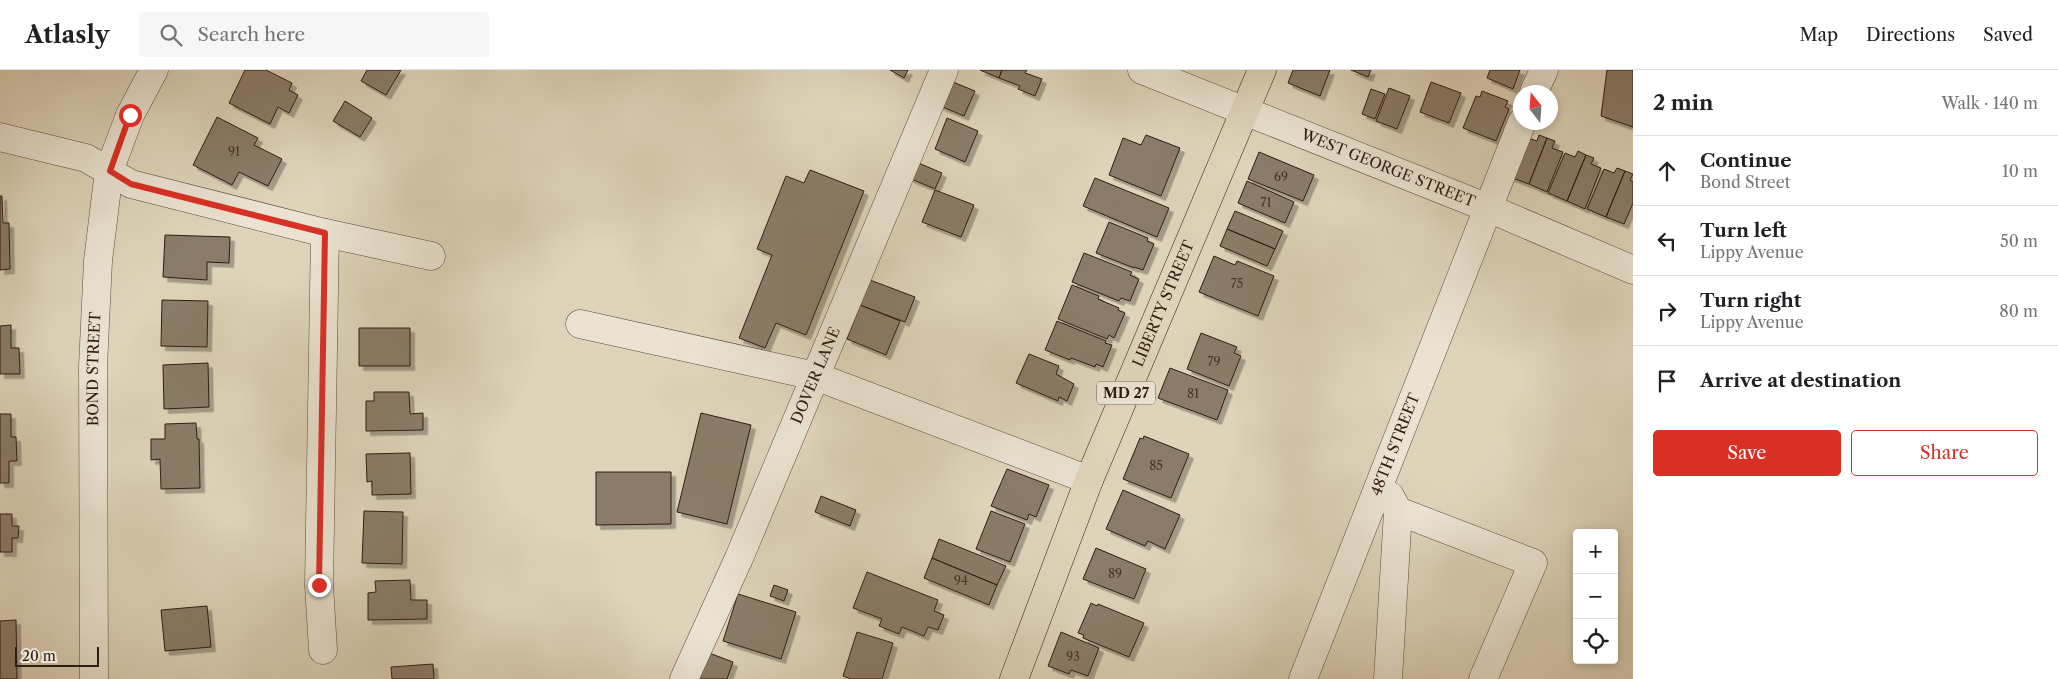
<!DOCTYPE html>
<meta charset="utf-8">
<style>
body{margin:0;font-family:"Libre Caslon Text",serif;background:#f6f6f6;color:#202124}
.controls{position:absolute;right:15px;bottom:15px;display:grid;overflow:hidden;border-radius:5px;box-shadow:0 2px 8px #0003}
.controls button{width:45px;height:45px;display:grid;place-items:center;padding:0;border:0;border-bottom:1px solid #e0e0e0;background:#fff;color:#202124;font:25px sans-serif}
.compass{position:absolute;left:1513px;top:15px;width:45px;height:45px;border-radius:50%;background:#fff;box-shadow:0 2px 8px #0003;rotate:343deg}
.scale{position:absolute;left:15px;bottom:12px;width:84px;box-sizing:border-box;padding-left:5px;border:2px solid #301b12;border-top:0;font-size:14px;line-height:18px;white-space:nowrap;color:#301b12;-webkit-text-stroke:4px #eae3d2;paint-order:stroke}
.stop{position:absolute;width:15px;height:15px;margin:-11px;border:4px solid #d93025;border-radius:50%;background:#fff}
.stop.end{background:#d93025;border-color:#fff;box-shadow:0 1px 5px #0008}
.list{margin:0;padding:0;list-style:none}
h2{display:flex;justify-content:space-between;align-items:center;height:65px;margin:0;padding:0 20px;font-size:21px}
h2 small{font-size:16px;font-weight:400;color:#757577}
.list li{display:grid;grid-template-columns:32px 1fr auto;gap:15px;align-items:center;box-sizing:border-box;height:70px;padding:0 20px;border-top:1px solid #e0e0e0}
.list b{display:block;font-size:19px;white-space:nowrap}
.list p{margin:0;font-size:16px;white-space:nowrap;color:#757577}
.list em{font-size:16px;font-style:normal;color:#757577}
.actions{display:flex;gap:10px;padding:15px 20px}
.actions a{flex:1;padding:11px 0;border:1px solid #d93025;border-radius:5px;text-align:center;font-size:18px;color:#d93025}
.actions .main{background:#d93025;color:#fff}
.icon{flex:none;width:28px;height:28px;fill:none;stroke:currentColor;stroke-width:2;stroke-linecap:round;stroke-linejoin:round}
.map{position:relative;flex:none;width:1633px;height:609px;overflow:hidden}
header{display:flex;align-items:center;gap:30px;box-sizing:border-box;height:70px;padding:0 25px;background:#fff;border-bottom:1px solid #e0e0e0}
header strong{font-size:24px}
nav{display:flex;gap:28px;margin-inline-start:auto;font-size:18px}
.search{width:350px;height:45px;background:#f6f6f6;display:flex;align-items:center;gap:12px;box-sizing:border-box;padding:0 18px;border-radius:5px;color:#757577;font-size:19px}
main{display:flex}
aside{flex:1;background:#fff}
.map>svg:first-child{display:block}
.building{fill:#8a7b69;stroke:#301b12;filter:url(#shadow)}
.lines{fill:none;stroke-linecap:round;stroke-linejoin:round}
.minor-casing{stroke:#5c493c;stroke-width:29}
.highway-casing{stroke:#301b12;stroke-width:29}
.minor{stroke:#eae3d2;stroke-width:28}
.highway{stroke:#ded4ba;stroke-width:28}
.route{stroke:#d93025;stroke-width:6}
.labels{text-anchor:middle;stroke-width:5;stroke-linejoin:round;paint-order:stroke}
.number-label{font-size:12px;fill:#463328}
.shield{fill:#eae3d2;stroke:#68574c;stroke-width:1}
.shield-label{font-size:14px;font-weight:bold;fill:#301b12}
.street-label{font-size:15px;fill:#301b12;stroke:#eae3d2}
</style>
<header>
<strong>Atlasly</strong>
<div class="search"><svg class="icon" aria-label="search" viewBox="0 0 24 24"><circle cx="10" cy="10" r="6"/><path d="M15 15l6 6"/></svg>Search here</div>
<nav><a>Map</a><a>Directions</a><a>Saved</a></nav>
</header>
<main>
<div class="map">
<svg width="1633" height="609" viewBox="0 0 1633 609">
<defs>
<filter id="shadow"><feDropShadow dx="4.5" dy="4.5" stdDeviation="0" flood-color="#0004"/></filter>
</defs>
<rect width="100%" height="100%" fill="#ded4ba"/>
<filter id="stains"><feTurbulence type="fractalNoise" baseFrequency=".004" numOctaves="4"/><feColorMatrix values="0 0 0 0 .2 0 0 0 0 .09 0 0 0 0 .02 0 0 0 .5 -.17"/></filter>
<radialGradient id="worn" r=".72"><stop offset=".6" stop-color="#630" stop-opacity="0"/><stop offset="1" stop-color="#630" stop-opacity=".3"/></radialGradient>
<!-- building -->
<path class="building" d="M245 0H266L292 13 289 20 298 25 289 43 278 37 270 54 229 33Z
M367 0H401L386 25 361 11Z
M890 0H908L904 8Z
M980 0H1002L999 8Z
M1002 0H1027L1025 3 1042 9 1035 26 1018 19 1020 16 999 8Z
M1293 0H1330L1320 26 1288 13Z
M1351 0H1371L1368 7Z
M1490 0H1520L1513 19 1487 8Z
M1607 0H1633V57L1601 46Z
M948 10 975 21 964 46 938 35Z
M1431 12 1461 23 1449 53 1420 42Z
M1389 18 1410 26 1397 59 1376 51Z
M1371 19 1385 24 1375 49 1362 44Z
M1482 21 1508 31 1505 37 1509 39 1496 71 1463 58 1476 26 1480 27Z
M345 31 372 48 360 67 333 51Z
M217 47 258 68 254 75 282 89 268 116 239 102 232 115 193 95Z
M947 48 978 61 965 92 935 79Z
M1146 65 1180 78 1161 126 1109 105 1123 68 1141 75Z
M1539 65 1547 68 1529 114 1510 107 1526 67 1537 71Z
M1547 68 1555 71 1552 78 1563 82 1547 122 1529 114Z
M1578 81 1586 85 1567 131 1548 123 1565 83 1575 87Z
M1259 82 1314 105 1303 131 1248 109Z
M1586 85 1594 88 1591 94 1601 98 1585 139 1567 131Z
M916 92 942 103 935 119 909 108Z
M1617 98 1625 101 1606 147 1587 139 1604 99 1614 103Z
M810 100 864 121 806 265 776 253 765 278 739 268 772 185 757 179 786 106 804 113Z
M1625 101 1633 104 1630 110 1633 112V133L1624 154 1606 147Z
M1095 108 1169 138 1157 167 1083 136Z
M1247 111 1294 132 1285 153 1238 133Z
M935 120 974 135 961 167 922 152Z
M0 126H2L3 153H9L10 199 0 200Z
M1235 141 1283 161 1275 179 1227 159Z
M1109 152 1148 168 1147 171 1154 174 1143 200 1134 197V198L1096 183Z
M1227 159 1275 179 1267 196 1220 176Z
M165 165 230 167 229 193 207 192V210L163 207Z
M1084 183 1132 202 1130 205 1139 209 1130 231 1121 228 1119 231 1072 212Z
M1214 186 1235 195 1237 191 1274 206 1258 246 1199 222Z
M870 210 915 227 905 252 860 235Z
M1072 215 1099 226 1098 229 1119 238 1118 240 1125 243 1114 268 1109 265 1107 269 1058 249Z
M162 230 208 231 207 277 161 276Z
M860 235 900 251 886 285 847 269Z
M1057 251 1106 271 1105 273 1112 275 1103 297 1096 294 1095 297 1071 288 1070 290 1045 280Z
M11 255V278H19L20 304H0V256Z
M359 258H410V296H359Z
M1201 263 1237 277 1234 283 1241 286 1229 316 1187 299Z
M1029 284 1059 296 1056 304 1074 314 1067 331 1059 327 1058 331 1016 313Z
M208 293 209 337 164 339 163 295Z
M1170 298 1228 320 1217 350 1158 328Z
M374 322H409L410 344 423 343V360L366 361V331H374Z
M701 343 751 355 727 454 677 442Z
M0 344H11V367H16L17 391H9V413H0Z
M196 353 197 369H199L200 418 161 419 160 389 151 390V369H165V354Z
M1144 366 1189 384 1171 428 1123 409 1140 368 1143 369Z
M410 383 411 424 372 425V411L367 412 366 384Z
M1007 399 1049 415 1036 447 1029 444 1027 450 991 436Z
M596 402H671V454L596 455Z
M1123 420 1180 445 1165 479 1148 471 1145 476 1106 459Z
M821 426 856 440 850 456 815 442Z
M364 441 403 442 402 494 362 493Z
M991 441 1025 454 1010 492 976 479Z
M0 444H12V456H19L18 468H12V482H0Z
M939 469 1006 496 997 515 932 488Z
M1096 478 1146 499 1134 529 1083 509Z
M932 488 997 515 989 535 924 508Z
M867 502 938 530 934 541 944 545 938 560 928 557 924 566 902 557 899 564 879 556 882 549 853 538Z
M410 510 411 530H427V549L368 550V523L376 522 375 511Z
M774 515 788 520 784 531 770 526Z
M738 524 796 542 781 589 723 571Z
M1091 533 1097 536 1098 534 1144 553 1129 587 1083 568 1084 565 1078 563Z
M207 536 211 577 165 581 161 540Z
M16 550 17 609H0V551Z
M857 562 893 573 882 609H851L843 606Z
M1061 562 1099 578 1088 606 1071 600 1069 604 1048 596Z
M709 583 733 592 727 609H699Z
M433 594 434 609H392L391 597Z"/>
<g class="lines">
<defs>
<g id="minor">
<path id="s1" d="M1142 0 1488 138 1633 200"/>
<path d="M1534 22 1544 0"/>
<path d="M0 67 86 88 131 114 325 163 431 186"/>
<path d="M580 254 815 306 1089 410"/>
<path d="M1398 441 1533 493 1483 609"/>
<path d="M323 580 319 515 325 163"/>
<path id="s2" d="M94 609 93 296 98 191 109 101 130 45 154 0"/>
<path id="s3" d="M684 609 739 488 944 0"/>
<path id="s4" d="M1303 609 1522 52"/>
<path d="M1388 609 1398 441 1390 426"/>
</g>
<g id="highway">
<path id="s5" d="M1014 609 1089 410 1262 0"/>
</g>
</defs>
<!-- minor casing -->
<use href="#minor" class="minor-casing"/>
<!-- highway casing -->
<use href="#highway" class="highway-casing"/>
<!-- minor -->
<use href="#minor" class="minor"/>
<!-- highway -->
<use href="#highway" class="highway"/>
</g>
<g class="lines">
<!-- route -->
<path class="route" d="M130 45 110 101 131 114 325 163 319 515"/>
</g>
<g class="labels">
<!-- number labels -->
<g class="number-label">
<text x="234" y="86">91</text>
<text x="1281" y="111">69</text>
<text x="1266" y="137">71</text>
<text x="1237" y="218">75</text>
<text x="1214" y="296">79</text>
<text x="1193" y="328">81</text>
<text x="1156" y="400">85</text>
<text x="1115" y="508">89</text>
<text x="961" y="515">94</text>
<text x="1073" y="591">93</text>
</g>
<!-- shield labels -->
<rect class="shield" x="1097" y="311.5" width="58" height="23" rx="4"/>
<g class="shield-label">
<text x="1126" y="328">MD 27</text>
</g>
<!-- street labels -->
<g class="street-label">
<text dy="5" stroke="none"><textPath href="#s1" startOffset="265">WEST GEORGE STREET</textPath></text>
<text dy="5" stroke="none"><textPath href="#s5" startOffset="404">LIBERTY STREET</textPath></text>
<text dy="5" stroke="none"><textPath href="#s2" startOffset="310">BOND STREET</textPath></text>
<text dy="5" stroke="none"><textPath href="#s3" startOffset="331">DOVER LANE</textPath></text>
<text dy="5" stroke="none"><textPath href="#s4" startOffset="252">48TH STREET</textPath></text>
</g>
</g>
<rect width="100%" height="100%" filter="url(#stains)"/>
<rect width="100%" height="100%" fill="url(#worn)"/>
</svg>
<div class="controls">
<button>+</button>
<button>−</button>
<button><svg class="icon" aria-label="locate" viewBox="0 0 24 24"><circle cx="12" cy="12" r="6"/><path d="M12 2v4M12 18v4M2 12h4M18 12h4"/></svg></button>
</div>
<svg class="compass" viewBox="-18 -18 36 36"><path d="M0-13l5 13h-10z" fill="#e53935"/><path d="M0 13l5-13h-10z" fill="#757577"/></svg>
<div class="scale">20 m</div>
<div class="stop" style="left:130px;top:45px"></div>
<div class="stop end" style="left:319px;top:515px"></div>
</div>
<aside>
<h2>2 min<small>Walk · 140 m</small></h2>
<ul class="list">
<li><svg class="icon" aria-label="ahead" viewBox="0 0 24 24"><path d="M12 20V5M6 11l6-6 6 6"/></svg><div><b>Continue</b><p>Bond Street</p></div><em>10 m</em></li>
<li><svg class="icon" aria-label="left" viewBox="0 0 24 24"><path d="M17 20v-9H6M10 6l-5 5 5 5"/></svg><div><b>Turn left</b><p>Lippy Avenue</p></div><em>50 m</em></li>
<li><svg class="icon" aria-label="right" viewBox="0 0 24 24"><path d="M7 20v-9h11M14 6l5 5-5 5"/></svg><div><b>Turn right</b><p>Lippy Avenue</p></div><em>80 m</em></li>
<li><svg class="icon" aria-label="arrive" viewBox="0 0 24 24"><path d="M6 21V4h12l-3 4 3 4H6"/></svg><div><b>Arrive at destination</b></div></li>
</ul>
<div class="actions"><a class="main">Save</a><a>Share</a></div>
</aside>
</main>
